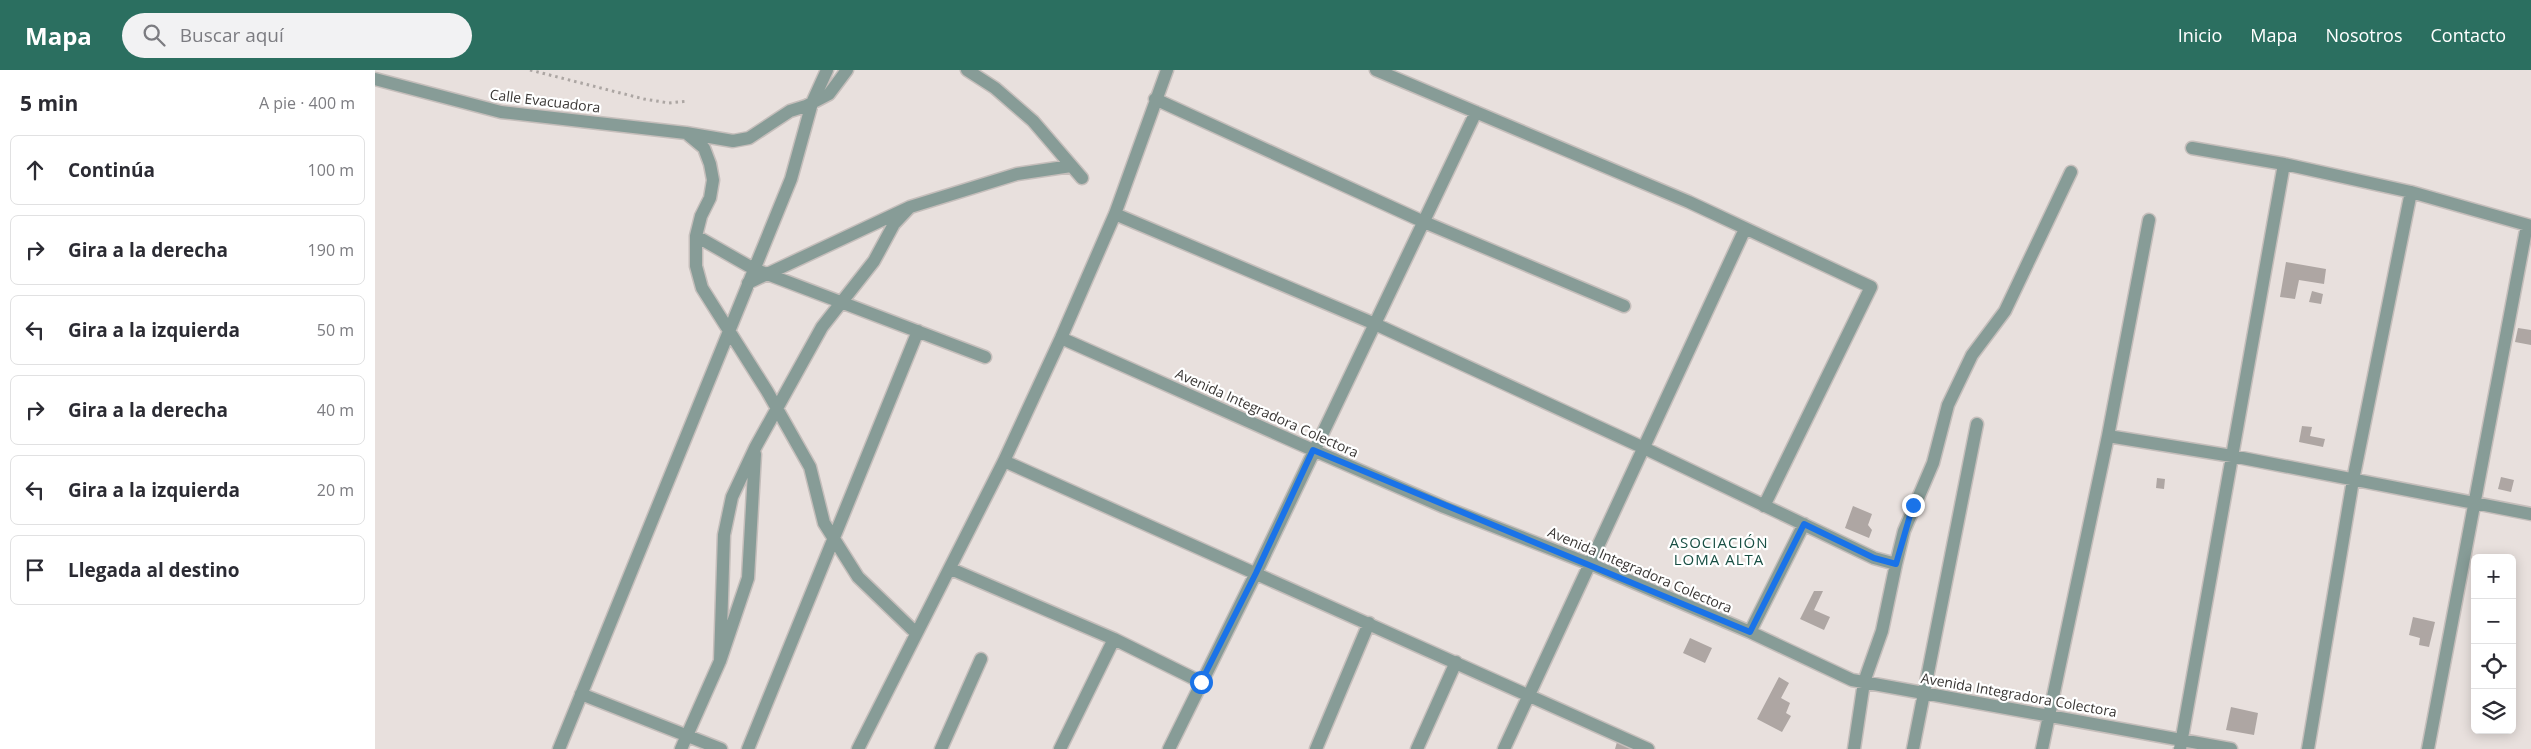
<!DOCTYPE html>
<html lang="es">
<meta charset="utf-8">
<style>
body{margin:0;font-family:"Open Sans",sans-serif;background:#f2f2f3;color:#2b2b33}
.controls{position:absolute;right:15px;bottom:15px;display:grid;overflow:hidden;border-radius:8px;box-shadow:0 2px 12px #0003}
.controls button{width:45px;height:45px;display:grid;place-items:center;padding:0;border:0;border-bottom:1px solid #e1e1e2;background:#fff;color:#2b2b33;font:25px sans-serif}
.stop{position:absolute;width:15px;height:15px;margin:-11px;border:4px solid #1a73e8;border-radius:50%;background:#fff}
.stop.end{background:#1a73e8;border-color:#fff;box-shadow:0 1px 5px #0008}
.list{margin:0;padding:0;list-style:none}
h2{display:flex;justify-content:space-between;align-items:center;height:65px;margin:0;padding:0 20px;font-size:21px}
h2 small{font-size:16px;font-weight:400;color:#7c7c81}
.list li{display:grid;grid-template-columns:32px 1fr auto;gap:15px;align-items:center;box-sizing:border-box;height:70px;margin:0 10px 10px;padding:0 10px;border:1px solid #e1e1e2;border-radius:8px}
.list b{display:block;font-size:19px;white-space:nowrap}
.list em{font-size:16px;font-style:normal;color:#7c7c81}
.icon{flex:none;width:28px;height:28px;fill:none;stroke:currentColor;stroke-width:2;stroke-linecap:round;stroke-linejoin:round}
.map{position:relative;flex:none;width:2156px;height:679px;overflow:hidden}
header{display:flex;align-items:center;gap:30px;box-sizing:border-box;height:70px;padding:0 25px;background:#2b6f60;color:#fff}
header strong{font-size:24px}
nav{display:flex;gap:28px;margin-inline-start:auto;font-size:18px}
.search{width:350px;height:45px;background:#f2f2f3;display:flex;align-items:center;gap:12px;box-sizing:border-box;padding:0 18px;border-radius:28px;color:#7c7c81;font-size:19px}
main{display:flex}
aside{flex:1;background:#fff}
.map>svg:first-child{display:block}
.building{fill:#aea6a3}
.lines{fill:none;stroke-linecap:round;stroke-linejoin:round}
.minor-casing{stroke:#c5bebb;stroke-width:15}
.path{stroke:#aca6a3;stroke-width:3;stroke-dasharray:2.5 4;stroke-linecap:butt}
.minor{stroke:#879c97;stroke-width:12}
.route{stroke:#1a73e8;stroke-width:6}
.labels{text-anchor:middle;stroke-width:4.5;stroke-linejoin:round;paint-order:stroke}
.street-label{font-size:14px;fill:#393634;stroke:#fff}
.neighbourhood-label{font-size:15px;letter-spacing:1px;fill:#194f44;stroke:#fff}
</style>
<header>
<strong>Mapa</strong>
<div class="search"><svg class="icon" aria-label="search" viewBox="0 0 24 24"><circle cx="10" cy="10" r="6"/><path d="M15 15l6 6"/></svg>Buscar aquí</div>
<nav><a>Inicio</a><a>Mapa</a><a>Nosotros</a><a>Contacto</a></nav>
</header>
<main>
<aside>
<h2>5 min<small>A pie · 400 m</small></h2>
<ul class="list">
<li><svg class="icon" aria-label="ahead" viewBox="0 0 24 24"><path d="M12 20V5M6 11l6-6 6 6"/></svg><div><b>Continúa</b></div><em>100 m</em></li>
<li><svg class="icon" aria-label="right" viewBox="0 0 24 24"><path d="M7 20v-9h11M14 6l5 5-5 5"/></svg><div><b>Gira a la derecha</b></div><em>190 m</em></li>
<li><svg class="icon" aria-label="left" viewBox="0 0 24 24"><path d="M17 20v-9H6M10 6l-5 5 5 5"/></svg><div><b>Gira a la izquierda</b></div><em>50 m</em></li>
<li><svg class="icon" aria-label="right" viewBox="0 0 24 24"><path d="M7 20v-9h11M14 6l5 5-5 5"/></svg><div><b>Gira a la derecha</b></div><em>40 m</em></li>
<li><svg class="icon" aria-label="left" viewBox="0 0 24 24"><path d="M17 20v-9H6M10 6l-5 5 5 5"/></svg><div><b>Gira a la izquierda</b></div><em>20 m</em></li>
<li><svg class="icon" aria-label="arrive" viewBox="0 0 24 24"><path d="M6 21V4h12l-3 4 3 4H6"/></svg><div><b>Llegada al destino</b></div></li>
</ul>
</aside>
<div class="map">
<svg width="2156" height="679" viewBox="0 0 2156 679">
<rect width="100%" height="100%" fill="#e8e0dd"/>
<!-- building -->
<path class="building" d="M1911 192 1951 199 1949 214 1924 210 1920 229 1905 227Z
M1937 221 1948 224 1946 234 1934 232Z
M2143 258 2156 260V275L2140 272Z
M1927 356 1937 357 1935 366 1950 369 1948 377 1924 372Z
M2126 407 2139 410 2136 422 2123 419Z
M1782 408 1790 409 1789 419 1781 418Z
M1478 436 1497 444 1493 455 1497 460 1494 468 1470 458Z
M1439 521H1448L1439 540 1455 547 1449 560 1425 549Z
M2038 547 2060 552 2054 577 2044 575 2045 568 2034 565Z
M1315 568 1337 578 1330 593 1308 583Z
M1404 607 1414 613 1406 628 1415 633 1411 643 1416 646 1407 662 1382 649Z
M1856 637 1883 643 1879 665 1851 660Z
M1242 672 1261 679H1240Z"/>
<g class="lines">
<defs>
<path id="minor" d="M592 0 620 18 658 51 707 108
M1001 0 1314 132 1496 217 1389 436
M0 9 126 42 311 63 358 71 374 68 415 41 431 36 454 24 472 0
M780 29 1049 152 1249 236
M311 63 329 78 335 94 338 110 335 128 326 146 321 166V196L327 218 392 321 435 397 449 453 483 507 541 563
M1817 78 1909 94 2036 122 2156 156
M740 144 1000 254 1269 378 1499 488 1521 494 1507 561 1489 612 1479 679
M321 166 379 199 610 287
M373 213 535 137 642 104 696 96
M686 268 938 380 1069 437 1220 496 1375 562 1477 610 1856 679
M1733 366 1857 386 2156 444
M629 391 1273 679
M1521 494 1529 461 1558 393 1573 335 1597 285 1630 241 1696 102
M576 499 739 569 826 612
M1375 562 1429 454
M345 591 349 465 357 427 380 378 447 257 499 191 519 154 535 137
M206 624 346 679
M184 679 416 109 437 33 452 0
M306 679 345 591 373 508 380 384
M373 679 543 261
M483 679 629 391 686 268 740 144 792 0
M566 679 606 589
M685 679 739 569
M794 679 881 503 1101 42
M941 679 994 553
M1042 679 1081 592
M1129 679 1370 159
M1538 679 1602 354
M1667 679 1733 366 1774 150
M1805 679 1909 94
M1933 679 1978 410 2036 122
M2053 679 2152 155"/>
</defs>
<!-- minor casing -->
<use href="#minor" class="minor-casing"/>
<!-- path -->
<path class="path" d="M155 0 269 29 294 33 313 31"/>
<!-- minor -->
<use href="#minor" class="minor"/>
</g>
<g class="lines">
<!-- route -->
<path class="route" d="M826 612 881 503 938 380 1375 562 1429 454 1499 488 1521 494 1538 435"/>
</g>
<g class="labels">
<!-- street labels -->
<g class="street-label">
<text transform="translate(170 31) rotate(7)" y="5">Calle Evacuadora</text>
<text transform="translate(892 343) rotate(24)" y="5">Avenida Integradora Colectora</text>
<text transform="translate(1265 500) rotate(23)" y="5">Avenida Integradora Colectora</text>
<text transform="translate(1644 625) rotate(10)" y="5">Avenida Integradora Colectora</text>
</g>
<!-- neighbourhood labels -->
<g class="neighbourhood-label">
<text x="1344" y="478">ASOCIACIÓN<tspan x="1344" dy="17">LOMA ALTA</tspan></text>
</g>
</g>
</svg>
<div class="controls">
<button>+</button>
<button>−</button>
<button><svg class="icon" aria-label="locate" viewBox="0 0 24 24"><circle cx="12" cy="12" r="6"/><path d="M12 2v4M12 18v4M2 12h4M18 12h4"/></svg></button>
<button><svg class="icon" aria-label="layers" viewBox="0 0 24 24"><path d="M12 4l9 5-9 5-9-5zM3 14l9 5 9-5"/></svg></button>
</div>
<div class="stop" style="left:826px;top:612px"></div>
<div class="stop end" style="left:1538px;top:435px"></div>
</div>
</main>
